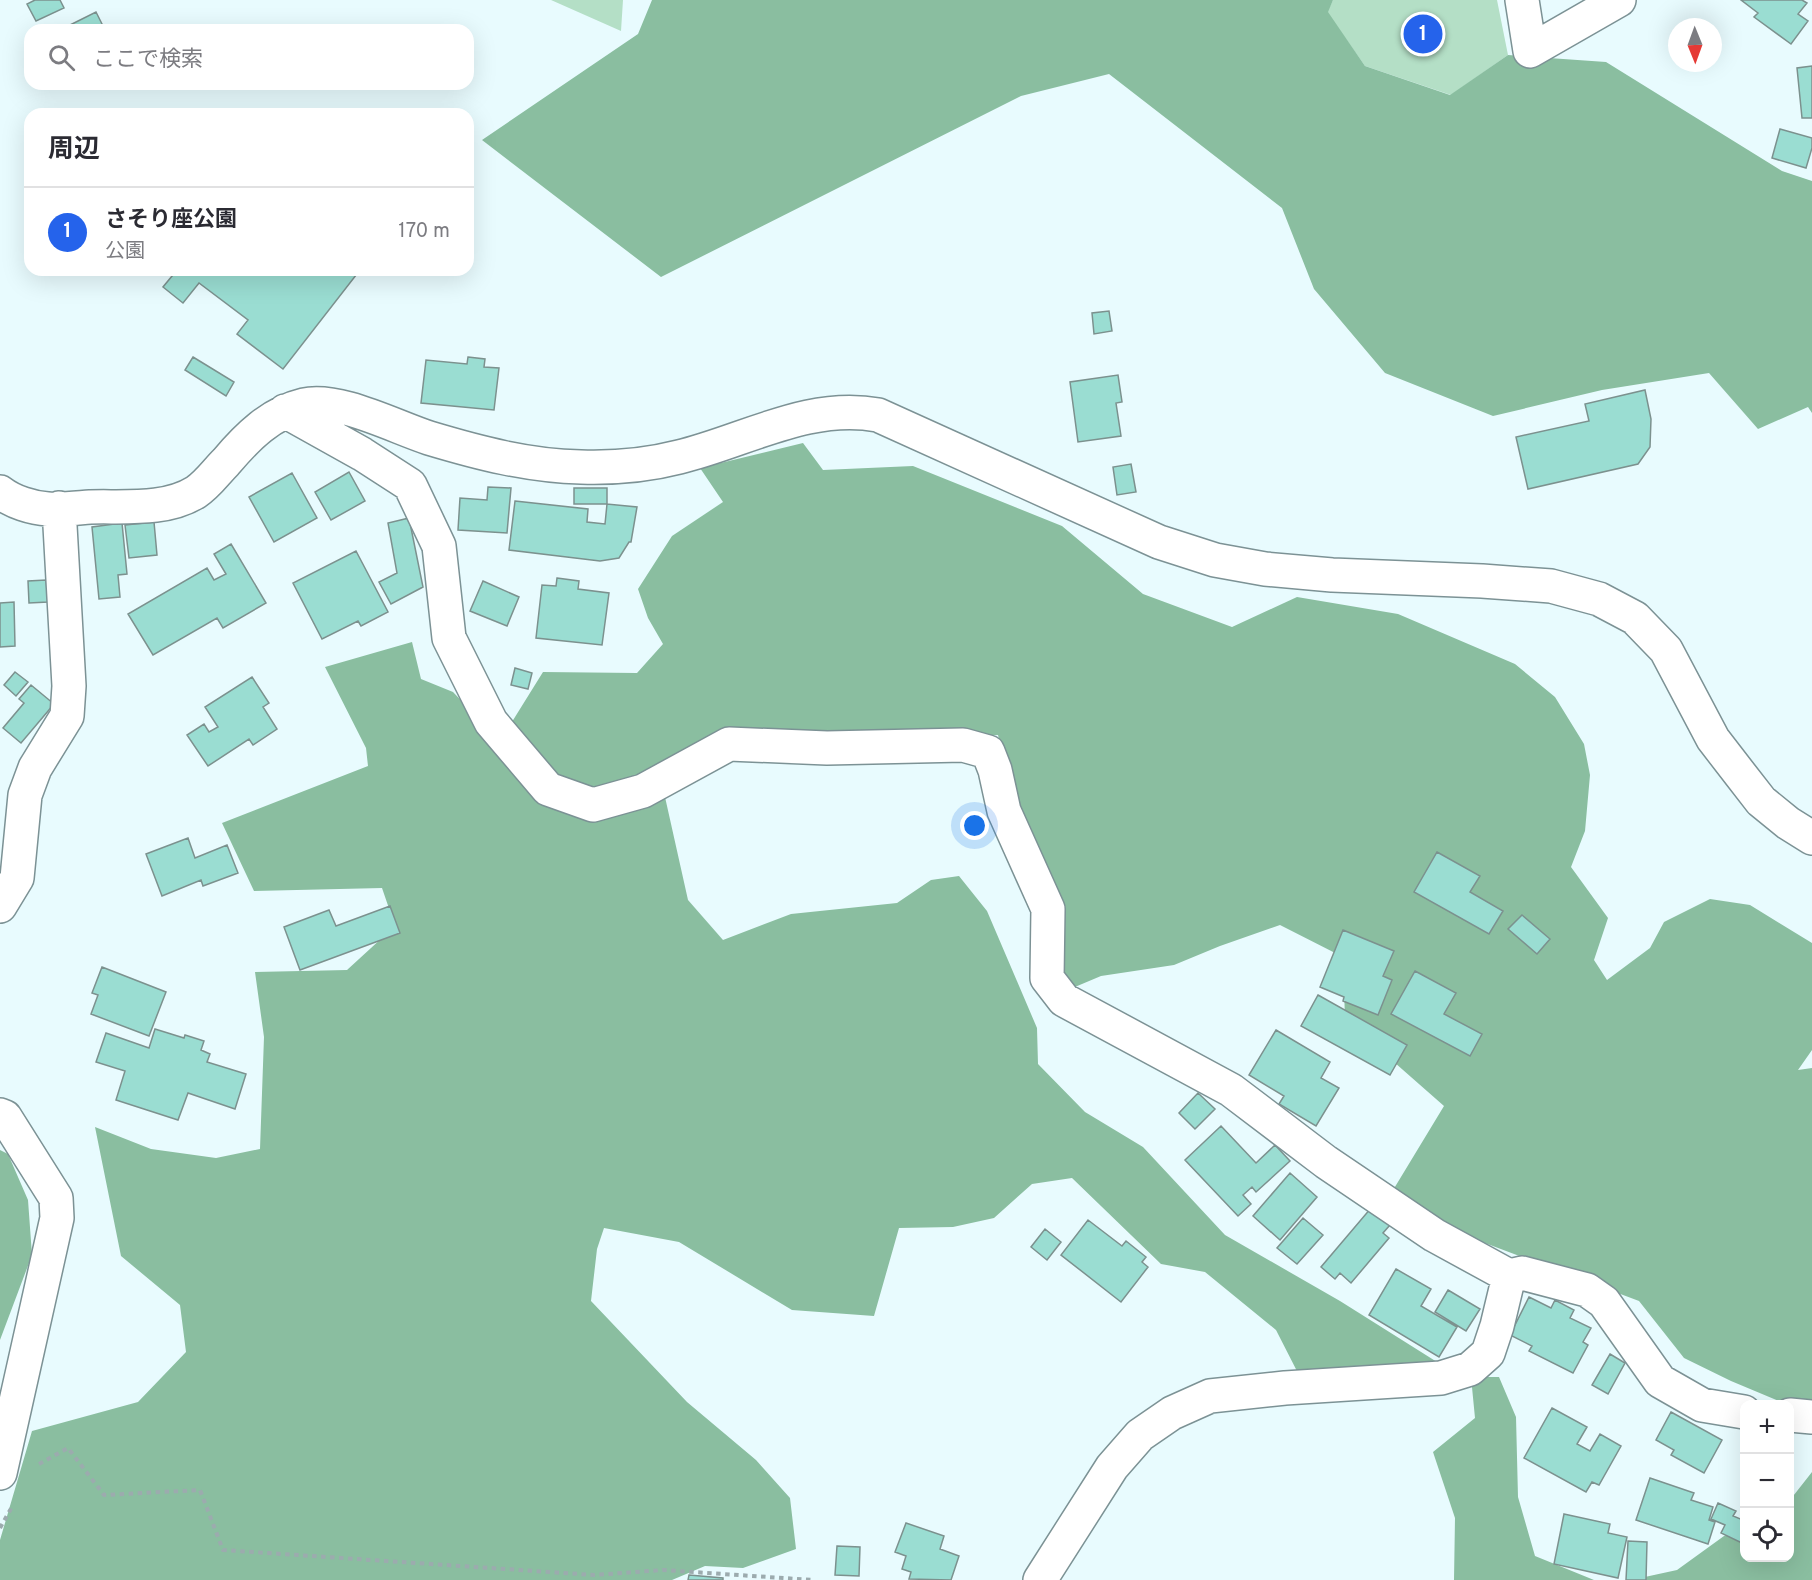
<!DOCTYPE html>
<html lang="ja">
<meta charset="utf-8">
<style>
body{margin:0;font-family:Overpass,"Noto Sans JP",sans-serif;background:#f7f7f7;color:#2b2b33}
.controls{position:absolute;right:18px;bottom:18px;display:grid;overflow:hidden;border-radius:12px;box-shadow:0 6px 24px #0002}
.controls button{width:54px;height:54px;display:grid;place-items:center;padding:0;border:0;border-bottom:2px solid #e1e1e2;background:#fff;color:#2b2b33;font:30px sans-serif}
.compass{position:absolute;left:1668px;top:18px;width:54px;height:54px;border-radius:50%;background:#fff;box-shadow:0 6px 24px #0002;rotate:179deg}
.you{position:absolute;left:975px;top:826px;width:21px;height:21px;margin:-15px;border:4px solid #fff;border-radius:50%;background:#1a73e8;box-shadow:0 0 0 9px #1a73e833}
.badge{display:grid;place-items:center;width:39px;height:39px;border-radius:50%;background:#2563eb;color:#fff;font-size:20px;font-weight:700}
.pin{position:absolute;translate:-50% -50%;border:3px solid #fff;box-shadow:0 2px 6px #0006}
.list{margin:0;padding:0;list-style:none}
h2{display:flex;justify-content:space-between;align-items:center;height:78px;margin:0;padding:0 24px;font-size:26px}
h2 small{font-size:20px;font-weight:400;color:#7c7c81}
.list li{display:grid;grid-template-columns:39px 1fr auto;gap:18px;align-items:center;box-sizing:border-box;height:90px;padding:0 24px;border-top:2px solid #e1e1e2}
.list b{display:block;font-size:22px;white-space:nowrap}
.list p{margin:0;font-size:20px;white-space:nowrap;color:#7c7c81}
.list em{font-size:20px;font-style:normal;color:#7c7c81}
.icon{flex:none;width:33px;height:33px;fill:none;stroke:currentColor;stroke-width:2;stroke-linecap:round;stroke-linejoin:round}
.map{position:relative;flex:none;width:1812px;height:1580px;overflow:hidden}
.search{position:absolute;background:#fff;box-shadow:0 6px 24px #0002;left:24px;top:24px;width:450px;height:66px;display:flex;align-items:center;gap:15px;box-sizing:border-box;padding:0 21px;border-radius:18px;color:#7c7c81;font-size:22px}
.panel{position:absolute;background:#fff;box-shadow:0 6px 24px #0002;left:24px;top:108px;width:450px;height:168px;border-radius:18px}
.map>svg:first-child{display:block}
.green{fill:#b4dfc6}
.forest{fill:#8abea0}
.building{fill:#9addd2;stroke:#7c918e;stroke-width:1.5}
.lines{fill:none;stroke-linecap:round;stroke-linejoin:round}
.minor-casing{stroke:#7c9295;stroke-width:36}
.path{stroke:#9cabae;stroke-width:4;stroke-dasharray:4.5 4.5;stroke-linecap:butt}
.minor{stroke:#fff;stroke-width:33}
</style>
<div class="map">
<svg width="1812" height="1580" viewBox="0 0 1812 1580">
<rect width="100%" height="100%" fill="#e8fbfe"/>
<!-- green -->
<path class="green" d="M551 0H623L621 31Z
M1333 0H1497L1508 55 1451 95 1365 66 1327 12Z"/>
<!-- forest -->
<path class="forest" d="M652 0H1333L1328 12 1365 66 1450 95 1508 55 1606 62 1782 171 1812 181V413L1808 407 1758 429 1709 373 1602 390 1493 416 1385 373 1314 289 1282 208 1109 74 1021 96 661 277 482 140 638 34Z
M803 443 823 470 913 466 1062 526 1143 594 1232 627 1297 597 1398 614 1515 664 1555 697 1584 744 1590 775 1585 831 1571 867 1608 918 1594 960 1607 980 1650 948 1664 922 1710 899 1750 905 1812 943V1050L1798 1070 1812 1068V1415L1731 1381 1684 1358 1639 1301 1384 1205 1444 1106 1345 1019 1343 957 1280 925 1220 946 1174 965 1101 976 1063 992 1052 956 998 735 900 741 723 738 665 797 688 900 723 940 791 914 897 903 931 880 959 876 987 911 1037 1028 1038 1064 1085 1112 1143 1147 1225 1235 1340 1301 1437 1362 1301 1379 1276 1330 1205 1272 1161 1264 1072 1178 1032 1184 994 1218 953 1227 899 1228 874 1316 792 1310 679 1242 604 1228 597 1249 591 1301 687 1402 756 1460 790 1498 796 1549 743 1568 705 1566 672 1580H0V1540L32 1431 138 1402 186 1352 180 1305 121 1256 95 1127 151 1149 216 1158 260 1149 264 1037 255 972 347 970 395 926 382 888 254 891 222 823 368 766 366 748 325 667 412 642 421 679 453 692 500 741 543 672 637 673 663 644 648 618 638 589 672 536 723 502 700 468Z
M0 1150 8 1154 28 1200 32 1255 0 1340Z
M1471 1377H1499L1516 1417 1518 1497 1535 1556 1594 1580H1454L1455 1518 1433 1452 1475 1418Z
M1812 1472V1580H1631L1677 1570 1724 1536 1744 1529V1558H1790V1500Z"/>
<!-- building -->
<path class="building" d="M35 0H60L64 8 36 21 27 4Z
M1741 0H1802L1807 3 1798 14 1808 21 1791 44 1754 17 1758 13Z
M96 12 105 30H60Z
M1812 66V118H1802L1797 68Z
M1780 129 1812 138V148L1806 168 1772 158Z
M177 270H360L283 369 237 334 248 320 199 283 183 303 163 287Z
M1109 311 1112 331 1094 334 1092 313Z
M193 357 234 382 226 396 185 370Z
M468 357 485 359 484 367 499 368 494 410 421 403 426 360 467 364Z
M1118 375 1122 402 1116 403 1121 436 1078 442 1070 382Z
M1645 390 1651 419 1650 447 1638 464 1528 489 1516 437 1589 421 1585 404Z
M1131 464 1136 492 1117 495 1113 467Z
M349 472 365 501 331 520 315 492Z
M292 473 317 518 274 542 249 497Z
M488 487 511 488 507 533 458 530 460 498 487 500Z
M574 488H607V504H574Z
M515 501 588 509 587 522 605 524 607 504 637 507 631 542H629L619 558 600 561 509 550Z
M409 518 423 587 391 604 379 582 397 573 388 523Z
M154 522 157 555 129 558 125 525Z
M122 523 127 574 118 575 120 597 99 599 92 527Z
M231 544 266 603 223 628 217 618 153 655 128 614 207 568 214 580 226 574 214 554Z
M356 551 388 612 361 626 358 621 322 639 293 583Z
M557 578 579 581 578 589 609 593 602 645 536 638 542 585 556 586Z
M46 580 48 602 29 603 28 581Z
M483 581 519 597 507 626 470 611Z
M14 602 15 646 0 647V603Z
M515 668 532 673 528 689 511 685Z
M15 672 28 682 16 696 4 685Z
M252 677 269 703 263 707 277 729 253 745 249 739 208 766 187 735 204 724 209 732 218 727 205 707Z
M31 685 54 704 21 743 3 728 24 703 19 699Z
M188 838 195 858 227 845 238 873 203 886 201 880 162 896 146 854Z
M1437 852 1480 876 1470 892 1503 911 1489 934 1414 892Z
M390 906 400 933 300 970 284 927 329 910 336 926Z
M1522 915 1550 939 1537 954 1508 929Z
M1343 930 1394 951 1383 976 1392 980 1378 1015 1343 1001 1344 997 1320 987Z
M102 967 166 992 149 1036 91 1014 98 995 92 993Z
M1415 971 1456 993 1444 1014 1482 1034 1470 1056 1391 1014Z
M1318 995 1407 1045 1390 1075 1301 1026Z
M155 1029 184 1038 185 1035 204 1041 201 1050 210 1054 207 1062 246 1074 235 1109 188 1093 178 1120 116 1100 125 1071 96 1062 106 1033 149 1048Z
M1276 1030 1330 1062 1321 1078 1339 1088 1316 1126 1279 1104 1284 1096 1249 1075Z
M1198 1093 1215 1109 1195 1129 1179 1113Z
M1221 1126 1256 1163 1275 1145 1290 1161 1256 1192 1252 1187 1243 1195 1251 1204 1238 1216 1185 1160Z
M1290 1173 1317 1197 1280 1240 1253 1216Z
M1371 1208 1390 1225 1383 1233 1389 1238 1351 1283 1340 1273 1335 1279 1321 1267Z
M1303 1218 1323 1235 1297 1264 1277 1248Z
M1088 1220 1122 1246 1126 1241 1146 1257 1142 1262 1148 1267 1121 1302 1061 1255Z
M1045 1229 1061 1242 1047 1260 1031 1247Z
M1396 1269 1431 1289 1421 1306 1457 1327 1439 1357 1369 1315Z
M1448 1290 1480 1309 1466 1331 1435 1312Z
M1529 1297 1551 1308 1555 1300 1574 1310 1570 1318 1591 1328 1583 1342 1588 1345 1573 1373 1529 1351 1532 1346 1510 1335Z
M1610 1354 1625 1363 1608 1394 1592 1385Z
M1552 1408 1587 1427 1577 1444 1590 1451 1600 1434 1621 1446 1599 1485 1592 1482 1586 1492 1524 1458Z
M1671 1412 1722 1440 1704 1473 1671 1455 1674 1450 1656 1440Z
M1650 1478 1694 1493 1691 1500 1713 1507 1709 1520 1715 1522 1708 1544 1636 1520Z
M1718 1503 1736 1511 1733 1516 1743 1520 1741 1523 1744 1525V1544L1721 1533 1725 1525 1711 1519Z
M1564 1514 1610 1524 1608 1533 1627 1537 1618 1578 1554 1564Z
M906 1523 944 1536 940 1549 959 1556 951 1580 909 1579 911 1572 902 1569 906 1556 895 1552Z
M1628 1541 1647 1542 1646 1580H1626Z
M837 1546 860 1547 859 1576 835 1575Z
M689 1575 723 1578V1580H688Z"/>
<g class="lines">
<defs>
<path id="minor" d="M1522 0 1530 51 1619 0
M285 411 362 454 410 485 439 546 449 638 491 722 548 789 593 805 643 791 729 744 827 748 963 745 988 752 995 770 1004 811 1048 909 1047 978 1064 1000 1231 1090 1326 1162 1434 1235 1509 1276 1522 1273 1587 1290 1604 1302 1660 1381 1702 1405 1744 1412
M0 492C13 502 32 508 48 509 62 510 77 508 90 507 124 506 166 511 196 492 208 484 216 472 226 462 247 437 271 413 304 405 338 397 395 427 429 438 479 453 529 466 581 467 613 468 648 465 679 457 745 441 809 402 878 415L1159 542 1215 560 1265 569 1332 575 1482 581 1551 586 1599 599 1635 618 1666 650 1713 739 1740 774 1761 801 1788 823 1812 838
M0 906 17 878 25 795 35 768 67 716 69 686 59 508
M0 1115 5 1117 56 1198 57 1218 0 1473
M1790 1415 1812 1417
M1040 1580 1112 1467 1140 1435 1172 1413 1210 1396 1285 1388 1441 1378 1470 1369 1488 1353 1497 1326 1509 1276"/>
</defs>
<!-- minor casing -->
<use href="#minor" class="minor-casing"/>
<!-- path -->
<path class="path" d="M39 1464 68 1448 104 1495 200 1490 223 1550 594 1575 663 1570 813 1580
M0 1528 13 1505"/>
<!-- minor -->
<use href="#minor" class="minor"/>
</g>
</svg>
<div class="controls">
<button>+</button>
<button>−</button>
<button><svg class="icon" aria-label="locate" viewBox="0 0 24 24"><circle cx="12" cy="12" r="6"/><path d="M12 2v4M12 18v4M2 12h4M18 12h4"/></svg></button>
</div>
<svg class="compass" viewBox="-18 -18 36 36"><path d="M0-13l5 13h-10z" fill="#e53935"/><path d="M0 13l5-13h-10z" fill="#7c7c81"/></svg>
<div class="you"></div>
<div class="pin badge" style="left:1423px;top:34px">1</div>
<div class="search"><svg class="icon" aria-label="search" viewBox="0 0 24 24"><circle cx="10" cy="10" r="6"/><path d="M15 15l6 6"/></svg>ここで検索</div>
<section class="panel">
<h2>周辺<small></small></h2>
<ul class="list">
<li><span class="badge">1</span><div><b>さそり座公園</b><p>公園</p></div><em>170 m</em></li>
</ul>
</section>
</div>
